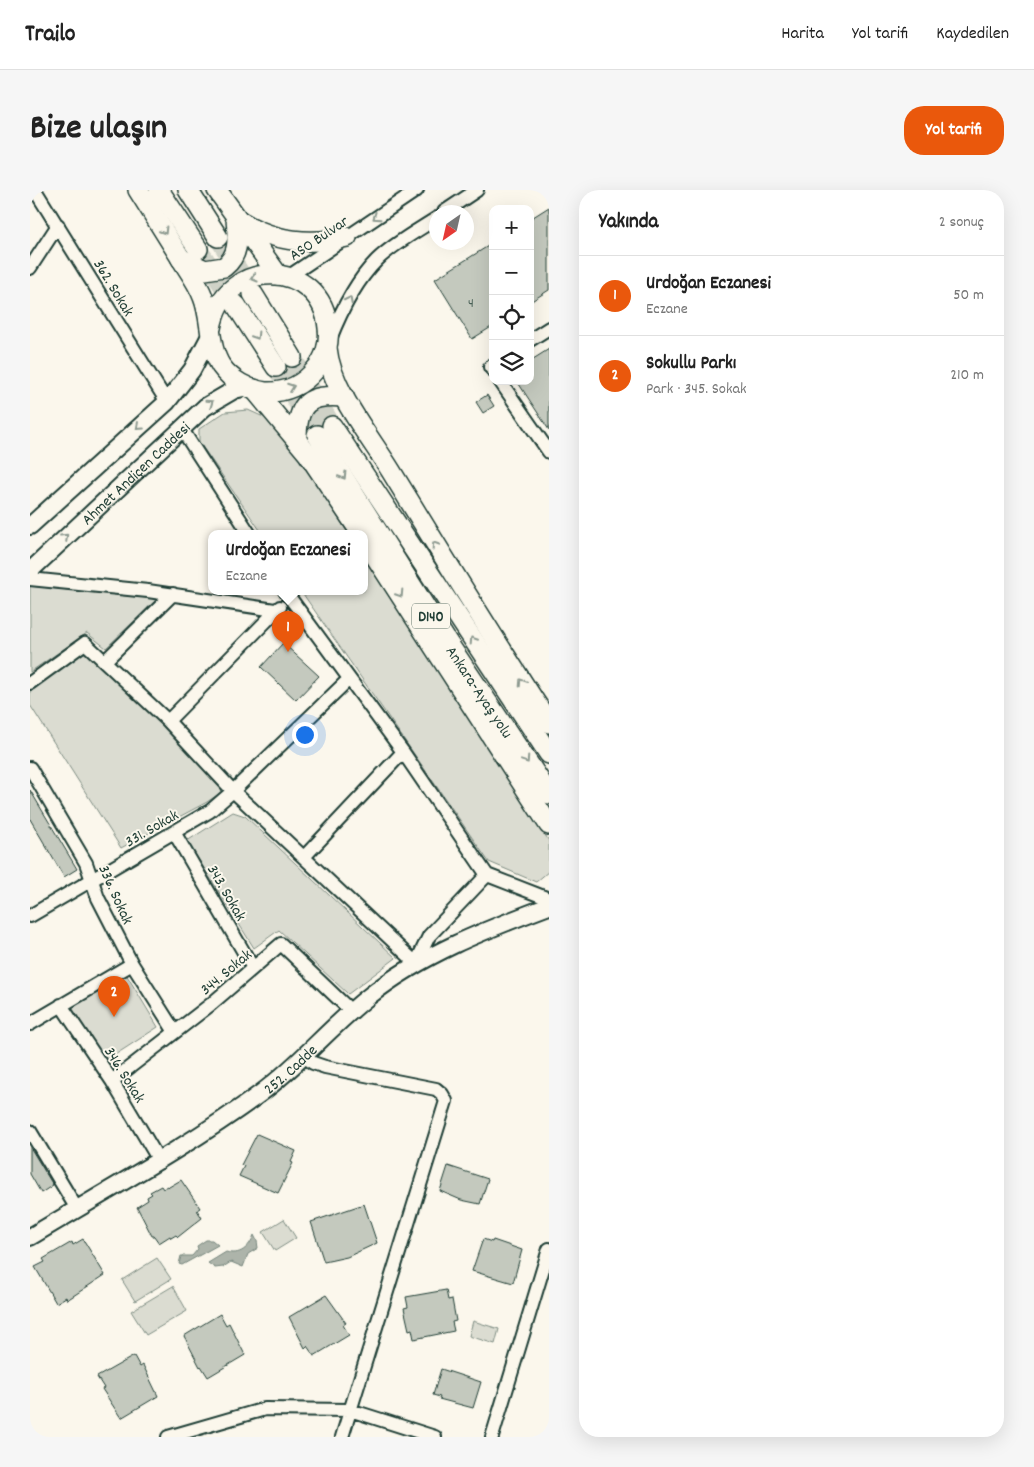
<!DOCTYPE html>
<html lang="tr">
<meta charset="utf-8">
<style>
body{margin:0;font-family:Dekko,sans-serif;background:#f6f6f6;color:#222}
.controls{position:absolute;right:15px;top:15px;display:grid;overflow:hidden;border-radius:10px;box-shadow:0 5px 20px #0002}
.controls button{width:45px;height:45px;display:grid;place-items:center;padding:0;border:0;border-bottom:1px solid #e0e0e0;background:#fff;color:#222;font:25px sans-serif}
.compass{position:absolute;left:399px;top:15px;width:45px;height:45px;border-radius:50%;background:#fff;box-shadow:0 5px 20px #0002;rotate:214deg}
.you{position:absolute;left:274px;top:544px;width:18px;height:18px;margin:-12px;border:4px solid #fff;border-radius:50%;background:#1a73e8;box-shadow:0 0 0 8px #1a73e833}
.badge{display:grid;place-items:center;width:32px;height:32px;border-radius:50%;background:#ea580c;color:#fff;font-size:16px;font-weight:700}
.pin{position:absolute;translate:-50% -41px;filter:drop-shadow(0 1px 2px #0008)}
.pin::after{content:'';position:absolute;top:26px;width:18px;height:15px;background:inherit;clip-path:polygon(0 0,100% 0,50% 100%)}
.popup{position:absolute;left:178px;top:340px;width:160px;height:65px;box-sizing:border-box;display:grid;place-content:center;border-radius:10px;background:#fff;filter:drop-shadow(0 1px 4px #0005);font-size:16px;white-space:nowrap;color:#767676}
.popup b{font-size:19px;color:#222}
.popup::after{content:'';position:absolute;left:50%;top:100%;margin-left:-10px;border:10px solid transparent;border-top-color:#fff}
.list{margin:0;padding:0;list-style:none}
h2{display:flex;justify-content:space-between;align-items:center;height:65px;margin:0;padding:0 20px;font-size:21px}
h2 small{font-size:16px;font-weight:400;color:#767676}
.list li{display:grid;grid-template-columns:32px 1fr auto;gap:15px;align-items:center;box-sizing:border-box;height:80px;padding:0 20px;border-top:1px solid #e0e0e0}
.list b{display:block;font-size:19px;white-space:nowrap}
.list p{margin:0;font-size:16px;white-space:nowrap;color:#767676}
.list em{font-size:16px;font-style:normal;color:#767676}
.icon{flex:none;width:28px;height:28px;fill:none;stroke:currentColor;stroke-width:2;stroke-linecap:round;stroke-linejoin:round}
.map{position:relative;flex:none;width:519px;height:1247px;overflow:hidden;border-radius:20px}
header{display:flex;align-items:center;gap:30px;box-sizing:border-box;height:70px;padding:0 25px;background:#fff;border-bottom:1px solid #e0e0e0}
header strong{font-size:24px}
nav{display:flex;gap:28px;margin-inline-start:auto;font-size:18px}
.intro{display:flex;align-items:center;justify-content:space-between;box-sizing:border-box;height:120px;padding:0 30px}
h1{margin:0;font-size:35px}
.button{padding:12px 22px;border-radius:20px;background:#ea580c;color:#fff;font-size:18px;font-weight:700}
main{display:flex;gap:30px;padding:0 30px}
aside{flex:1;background:#fff;border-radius:20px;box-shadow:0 5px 20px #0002}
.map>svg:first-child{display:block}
.green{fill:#dbdcd1;stroke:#7d8c82}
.water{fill:#adb4aa;stroke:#74847b}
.building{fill:#c4c9be;stroke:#1f3d34}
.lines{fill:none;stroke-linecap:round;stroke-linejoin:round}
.highway-tunnel{stroke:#cfd2c7;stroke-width:19;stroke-dasharray:19 9;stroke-linecap:butt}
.minor-casing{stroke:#1f3d34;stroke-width:16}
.major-casing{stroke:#1f3d34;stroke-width:20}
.highway-casing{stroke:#1f3d34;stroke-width:22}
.minor{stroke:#fbf7ec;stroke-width:12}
.major{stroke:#fbf7ec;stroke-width:16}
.highway{stroke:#fbf7ec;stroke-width:19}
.oneway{stroke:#8d9a90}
.labels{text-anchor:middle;stroke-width:4;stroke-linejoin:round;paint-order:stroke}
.number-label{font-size:14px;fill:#486056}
.shield{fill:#fbf7ec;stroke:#61756b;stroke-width:1}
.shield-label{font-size:15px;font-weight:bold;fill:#1f3d34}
.street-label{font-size:16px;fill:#1f3d34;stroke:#fbf7ec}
</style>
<header>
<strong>Trailo</strong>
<nav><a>Harita</a><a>Yol tarifi</a><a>Kaydedilen</a></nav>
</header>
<div class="intro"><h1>Bize ulaşın</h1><a class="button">Yol tarifi</a></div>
<main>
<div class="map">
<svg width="519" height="1247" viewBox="0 0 519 1247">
<rect width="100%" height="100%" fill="#fbf7ec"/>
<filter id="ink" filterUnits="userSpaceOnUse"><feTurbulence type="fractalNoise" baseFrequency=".02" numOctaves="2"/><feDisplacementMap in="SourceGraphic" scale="10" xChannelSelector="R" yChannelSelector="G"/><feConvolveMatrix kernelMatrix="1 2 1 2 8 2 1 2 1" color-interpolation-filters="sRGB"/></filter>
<g filter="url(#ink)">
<!-- green -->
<path class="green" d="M218 220 238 229 255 246 318 343H232L169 252V239L195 222Z
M334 368 519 651V681L506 692 459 672 271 401H334Z
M0 396 127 409 76 458 57 443 0 482Z
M56 461 137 539 193 601 177 612 91 658 0 515V499Z
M203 622 215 626 366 768 318 804 249 740 224 758 157 651Z
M96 784 128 837 74 872 39 817Z
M254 1029 266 1048 245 1061 233 1042Z
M127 1068 141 1089 105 1111 92 1090Z
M143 1096 157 1121 116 1145 101 1121Z
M443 1131 469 1139 465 1154 439 1146Z"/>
<!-- water -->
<path class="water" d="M224 1045 227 1051 228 1058 218 1064 213 1077 201 1072 193 1077 185 1078 178 1073 196 1062C210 1066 219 1058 224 1045Z
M176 1050H182L188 1055 152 1075 149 1074 151 1066H162L168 1059 167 1056Z"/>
<!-- building -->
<path class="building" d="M519 17V100L500 112V29Z
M463 53V136L442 149 405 89Z
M519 159V240L487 191H500V171Z
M457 205 464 216 453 223 446 212Z
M253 453 289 486 266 510 231 477Z
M0 600 47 679 34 687 0 629Z
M227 944 266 961 261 972 263 973 248 1003 209 986 214 976 211 975Z
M0 957 23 995 11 1003 0 984Z
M418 976 458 989 450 1014 431 1010 410 1001Z
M151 990 170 1018 167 1020 172 1028 148 1047 146 1045 141 1048 140 1046 129 1053 124 1046H122L107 1017 118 1010 117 1007 122 1004 120 1002 131 996 133 999 138 996 139 997Z
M334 1014 347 1053 317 1067 294 1072 281 1032Z
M53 1049 75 1085 37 1110 36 1107 26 1113 5 1077 15 1072 13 1069 42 1052 43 1055Z
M453 1049 462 1052 463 1050 492 1060 483 1093 442 1081Z
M416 1100 418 1110 422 1109 426 1131 422 1132 424 1141 384 1149 382 1139 379 1140 374 1118 378 1117 376 1107Z
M296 1105 316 1133 313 1135 319 1145 284 1166 277 1156 275 1158 259 1127Z
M190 1124 196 1135 199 1133 215 1165 178 1187 171 1176 170 1177 154 1146Z
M104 1166 110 1177 113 1175 128 1206 91 1228 72 1199 74 1198 67 1187Z
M411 1179 451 1192 443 1218 409 1209 410 1207 403 1205Z"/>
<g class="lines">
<!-- highway-tunnel -->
<path class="highway-tunnel" d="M188 47 223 104
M168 59 206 115
M262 167 302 236
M246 177 287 245"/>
<defs>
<path id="minor" d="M5 0 137 212
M414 22 447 0
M0 78 28 35
M258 87 387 0
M300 149C311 121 325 92 347 70 363 54 387 41 407 28
M500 150 519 138
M463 175 460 177 463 180
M470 191 519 262
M151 238 219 343
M0 389 118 401 245 420
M75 471 143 404
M0 493 55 453 138 531 203 601 386 773 399 746 457 685 373 562 255 401
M138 531 250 417
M0 578 56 673 68 708 102 774 145 842
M144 642 223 778
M274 667 373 562
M457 685 519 709
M0 726 180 621 203 601 319 489
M31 815 82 891 130 972
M0 834 102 774
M273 865 283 873 295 877 406 899 412 904 416 911 312 1247
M82 891 180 815 251 754 321 821
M0 941 47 1019
M138 1247 235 1219 320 1220 405 1247
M462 1247 519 1059"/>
<g id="major">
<path d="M0 336 137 212 162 180 181 144"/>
<path id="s1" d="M0 381 175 217 204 200 218 197"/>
<path id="s2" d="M0 1047C78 1000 157 957 231 903 269 875 300 837 338 807 392 764 455 740 519 716"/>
</g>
<g id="highway">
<path d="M108 0C122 22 136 45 150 67 158 80 168 93 173 107 182 129 178 156 191 176 201 190 218 200 235 202 255 203 273 195 285 180 295 169 300 153 298 138 292 69 194 65 181 138"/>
<path d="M129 0 168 59"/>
<path d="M158 0 188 47"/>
<path d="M187 0 248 85"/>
<path d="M210 31C243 51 279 56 317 47"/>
<path d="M151 69 175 80 194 77C211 64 207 46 206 27"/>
<path d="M223 104 262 167"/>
<path d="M206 115 246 177"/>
<path d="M297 158C301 200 339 245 361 281 413 366 464 450 519 533"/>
<path d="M224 199 278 264 331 343"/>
<path d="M302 236 519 564"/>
<path id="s3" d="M287 245 418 453 519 604"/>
<path d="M267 249C267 212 279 204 314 207"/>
<path d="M334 349 519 635"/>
</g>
</defs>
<!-- minor casing -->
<use href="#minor" class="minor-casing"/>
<!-- major casing -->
<use href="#major" class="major-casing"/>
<!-- highway casing -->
<use href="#highway" class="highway-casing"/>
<!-- minor -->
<use href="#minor" class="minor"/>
<!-- major -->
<use href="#major" class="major"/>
<!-- highway -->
<use href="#highway" class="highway"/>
</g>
<!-- one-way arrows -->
<defs><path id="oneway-chevron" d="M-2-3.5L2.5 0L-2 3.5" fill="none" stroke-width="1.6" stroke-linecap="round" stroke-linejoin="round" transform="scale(1.25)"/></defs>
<g class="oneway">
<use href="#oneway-chevron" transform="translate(346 27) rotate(146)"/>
<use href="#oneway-chevron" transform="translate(134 41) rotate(58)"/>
<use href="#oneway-chevron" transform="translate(224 88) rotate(164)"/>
<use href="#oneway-chevron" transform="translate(319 110) rotate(-63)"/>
<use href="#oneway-chevron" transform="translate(226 146) rotate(58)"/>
<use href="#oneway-chevron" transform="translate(261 197) rotate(-20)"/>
<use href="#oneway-chevron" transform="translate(180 213) rotate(-35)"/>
<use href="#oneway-chevron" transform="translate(109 237) rotate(138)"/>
<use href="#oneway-chevron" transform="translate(313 286) rotate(58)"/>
<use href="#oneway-chevron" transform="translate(35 347) rotate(-44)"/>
<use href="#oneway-chevron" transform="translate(405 355) rotate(-122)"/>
<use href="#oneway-chevron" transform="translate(370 404) rotate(57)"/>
<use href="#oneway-chevron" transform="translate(443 450) rotate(-123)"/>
<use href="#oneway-chevron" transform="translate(492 492) rotate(-123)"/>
<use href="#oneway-chevron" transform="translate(496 570) rotate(56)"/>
</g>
</g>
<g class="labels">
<!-- number labels -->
<g class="number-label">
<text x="441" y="117">4</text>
</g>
<!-- shield labels -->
<rect class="shield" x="382" y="413.5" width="38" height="25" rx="4"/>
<g class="shield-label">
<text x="401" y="431">D140</text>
</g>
<!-- street labels -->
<g class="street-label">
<text transform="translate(288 47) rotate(-34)" y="6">ASO Bulvar</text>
<text transform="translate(85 97) rotate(59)" y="6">362. Sokak</text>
<text dy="6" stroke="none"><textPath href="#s1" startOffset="144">Ahmet Andiçen Caddesi</textPath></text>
<text dy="6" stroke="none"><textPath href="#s3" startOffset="304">Ankara-Ayaş yolu</textPath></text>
<text transform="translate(121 637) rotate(-30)" y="6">331. Sokak</text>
<text transform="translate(198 702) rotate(60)" y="6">343. Sokak</text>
<text transform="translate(87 704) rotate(66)" y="6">336. Sokak</text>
<text transform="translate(195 781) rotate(-40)" y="6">344. Sokak</text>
<text dy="6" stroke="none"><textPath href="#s2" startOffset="310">252. Cadde</textPath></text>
<text transform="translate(96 884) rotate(58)" y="6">346. Sokak</text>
</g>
</g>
</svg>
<div class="controls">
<button>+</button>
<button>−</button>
<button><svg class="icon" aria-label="locate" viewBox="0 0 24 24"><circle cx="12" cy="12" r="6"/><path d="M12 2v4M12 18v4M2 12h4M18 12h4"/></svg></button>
<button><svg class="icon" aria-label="layers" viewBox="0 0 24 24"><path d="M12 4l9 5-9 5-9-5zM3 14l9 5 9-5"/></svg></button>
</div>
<svg class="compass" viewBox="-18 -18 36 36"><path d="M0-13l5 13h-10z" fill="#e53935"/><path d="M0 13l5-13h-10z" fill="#767676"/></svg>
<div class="you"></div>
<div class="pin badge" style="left:258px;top:462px">1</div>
<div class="popup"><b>Urdoğan Eczanesi</b>Eczane</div>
<div class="pin badge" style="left:84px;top:827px">2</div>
</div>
<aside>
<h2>Yakında<small>2 sonuç</small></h2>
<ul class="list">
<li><span class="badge">1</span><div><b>Urdoğan Eczanesi</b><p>Eczane</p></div><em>50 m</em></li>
<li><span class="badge">2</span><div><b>Sokullu Parkı</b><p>Park · 345. Sokak</p></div><em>210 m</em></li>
</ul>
</aside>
</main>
